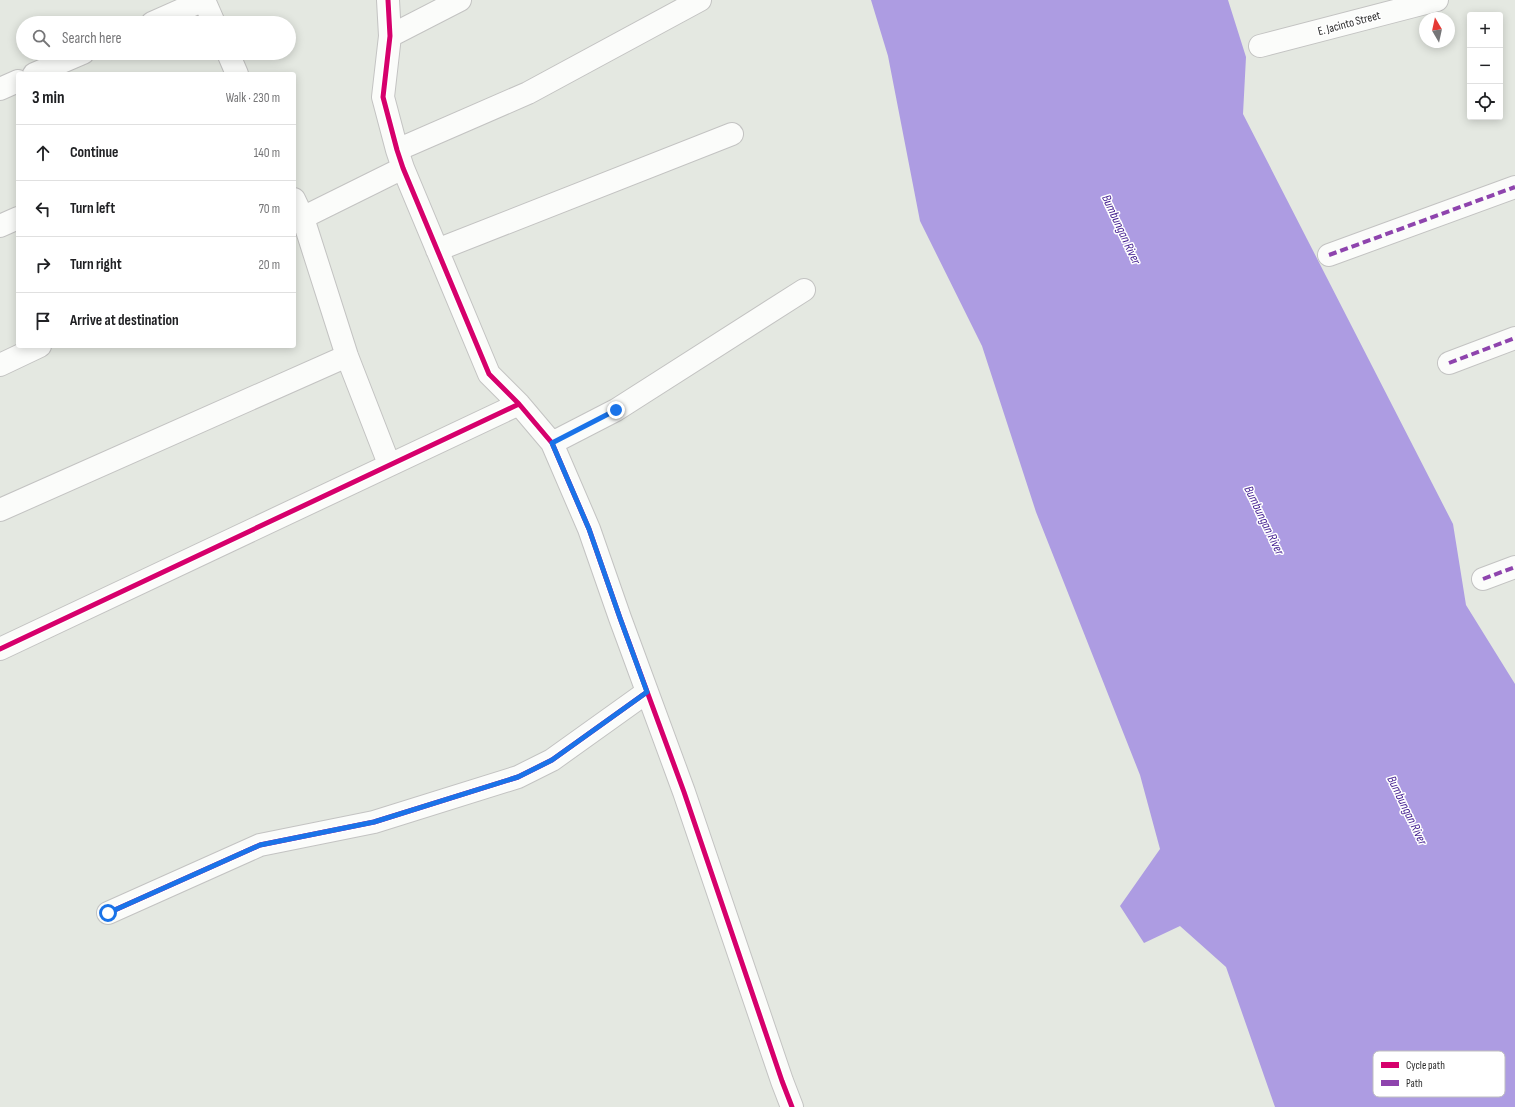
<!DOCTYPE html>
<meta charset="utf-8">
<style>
body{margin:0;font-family:"Sofia Sans Condensed",sans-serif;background:#f2f2f2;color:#202124}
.controls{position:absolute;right:12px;top:12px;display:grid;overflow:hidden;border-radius:4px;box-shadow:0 2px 10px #0003}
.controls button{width:36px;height:36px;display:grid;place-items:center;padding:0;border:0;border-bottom:1px solid #e0e0e0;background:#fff;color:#202124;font:20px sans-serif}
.compass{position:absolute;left:1419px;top:12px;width:36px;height:36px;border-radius:50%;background:#fff;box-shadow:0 2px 10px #0003;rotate:351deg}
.stop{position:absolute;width:12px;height:12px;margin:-9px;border:3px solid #1a73e8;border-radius:50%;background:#fff}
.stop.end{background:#1a73e8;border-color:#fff;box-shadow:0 1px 4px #0008}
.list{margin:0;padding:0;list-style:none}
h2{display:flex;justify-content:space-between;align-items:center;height:52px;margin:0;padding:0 16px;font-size:17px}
h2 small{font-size:13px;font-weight:400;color:#757577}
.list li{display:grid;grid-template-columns:26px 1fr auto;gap:12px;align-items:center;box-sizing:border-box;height:56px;padding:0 16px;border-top:1px solid #e0e0e0}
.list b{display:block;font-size:15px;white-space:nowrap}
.list em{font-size:13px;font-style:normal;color:#757577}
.icon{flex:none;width:22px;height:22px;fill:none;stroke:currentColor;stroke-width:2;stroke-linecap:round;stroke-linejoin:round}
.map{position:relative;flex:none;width:1515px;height:1107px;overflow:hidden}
.search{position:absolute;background:#fff;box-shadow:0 2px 10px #0003;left:16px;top:16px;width:280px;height:44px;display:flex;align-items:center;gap:10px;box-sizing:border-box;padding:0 14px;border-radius:22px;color:#757577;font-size:15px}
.panel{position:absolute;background:#fff;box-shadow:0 2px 10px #0003;left:16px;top:72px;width:280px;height:276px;border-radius:4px}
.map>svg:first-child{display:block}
.water{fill:#ad9ce2}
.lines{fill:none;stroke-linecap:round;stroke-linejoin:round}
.minor-casing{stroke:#c3c3c2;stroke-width:24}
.minor{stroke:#fbfcfa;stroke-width:22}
.quiet{stroke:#8e44ad;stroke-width:4;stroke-dasharray:8 4;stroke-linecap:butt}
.cycleway-casing{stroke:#fff;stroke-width:8}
.cycleway{stroke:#d6006c;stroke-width:5}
.route{stroke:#1a73e8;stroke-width:5}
.labels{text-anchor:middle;stroke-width:3;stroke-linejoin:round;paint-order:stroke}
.street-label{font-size:12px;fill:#2b2b2b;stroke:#fff}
.water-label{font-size:13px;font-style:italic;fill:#401b8e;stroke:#fff}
.key{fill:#fff;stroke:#bfbfbf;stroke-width:1}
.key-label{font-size:11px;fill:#2b2b2b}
</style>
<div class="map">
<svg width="1515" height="1107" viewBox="0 0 1515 1107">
<rect width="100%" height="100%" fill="#e4e8e1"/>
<!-- water -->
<path class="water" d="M871 0H1228L1246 57 1243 114 1453 524 1466 605 1515 684V1107H1275L1226 967 1180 926 1144 943 1120 906 1160 849 1140 775 1036 512 982 346 920 221 888 56Z"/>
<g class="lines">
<defs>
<path id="minor" d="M204 0 214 23
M388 0 390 36 383 97 397 150 403 168 489 374 519 404 552 443 589 529 620 618 684 792 782 1081 792 1107
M152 23 204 0
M390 36 460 0
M1260 46 1437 0
M228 53 237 74
M34 74 83 53
M0 89 18 81
M397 150 528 93 700 0
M294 199 303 218 347 356 389 464
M294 222 403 168
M0 226 18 218
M437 250 732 134
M1329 255 1515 187
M1449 363 1515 338
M0 365 40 346
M552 443 616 410 804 290
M0 510 347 356
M1483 579 1515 567
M0 649 519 404
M108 913 260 845 374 822 518 777 552 760 647 692"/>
</defs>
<!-- minor casing -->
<use href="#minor" class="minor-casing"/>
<!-- minor -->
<use href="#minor" class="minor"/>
<!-- quiet -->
<path class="quiet" d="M1329 255 1515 187
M1449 363 1515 338
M1483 579 1515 567"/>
<defs>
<path id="cycleway" d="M388 0 390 36 383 97 397 150 403 168 489 374 519 404 552 443 589 529 620 618 684 792 782 1081 792 1107
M0 649 519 404
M108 913 260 845 374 822 518 777 552 760 647 692"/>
</defs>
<!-- cycleway casing -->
<use href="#cycleway" class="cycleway-casing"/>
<!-- cycleway -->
<use href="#cycleway" class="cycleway"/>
</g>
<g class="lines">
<!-- route -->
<path class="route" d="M108 913 260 845 374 822 518 777 552 760 647 692 620 618 589 529 552 443 616 410"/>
</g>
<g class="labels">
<!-- street labels -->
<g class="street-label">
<text transform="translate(1349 23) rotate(-15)" y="4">E. Jacinto Street</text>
</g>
<!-- water labels -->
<g class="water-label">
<text transform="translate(1122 229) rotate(65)" y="5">Bumbungan River</text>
<text transform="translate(1265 520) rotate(64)" y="5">Bumbungan River</text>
<text transform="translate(1408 810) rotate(64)" y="5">Bumbungan River</text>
</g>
</g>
<!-- legend -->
<rect x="1373" y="1051" width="132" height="46" rx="6" class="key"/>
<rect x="1381" y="1062" width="18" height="6" fill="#d6006c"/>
<rect x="1381" y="1080" width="18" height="6" fill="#8e44ad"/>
<g class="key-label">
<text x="1406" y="1069">Cycle path</text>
<text x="1406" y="1087">Path</text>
</g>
</svg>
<div class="controls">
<button>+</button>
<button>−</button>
<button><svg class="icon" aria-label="locate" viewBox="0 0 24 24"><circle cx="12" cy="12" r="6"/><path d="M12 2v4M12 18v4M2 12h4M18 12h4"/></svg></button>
</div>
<svg class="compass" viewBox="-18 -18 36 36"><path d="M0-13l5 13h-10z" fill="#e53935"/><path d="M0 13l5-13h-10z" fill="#757577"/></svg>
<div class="stop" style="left:108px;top:913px"></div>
<div class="stop end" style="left:616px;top:410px"></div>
<div class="search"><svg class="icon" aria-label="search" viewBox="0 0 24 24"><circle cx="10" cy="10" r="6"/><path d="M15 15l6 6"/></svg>Search here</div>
<section class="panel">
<h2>3 min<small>Walk · 230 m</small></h2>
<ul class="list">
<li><svg class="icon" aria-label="ahead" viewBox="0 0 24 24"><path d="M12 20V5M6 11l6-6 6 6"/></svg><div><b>Continue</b></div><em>140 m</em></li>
<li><svg class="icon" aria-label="left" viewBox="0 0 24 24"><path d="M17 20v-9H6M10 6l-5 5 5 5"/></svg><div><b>Turn left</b></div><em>70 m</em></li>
<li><svg class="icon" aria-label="right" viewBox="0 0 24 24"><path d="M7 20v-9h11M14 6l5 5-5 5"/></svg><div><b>Turn right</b></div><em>20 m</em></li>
<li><svg class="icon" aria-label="arrive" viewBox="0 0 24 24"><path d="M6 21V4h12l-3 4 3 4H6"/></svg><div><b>Arrive at destination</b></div></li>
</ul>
</section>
</div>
